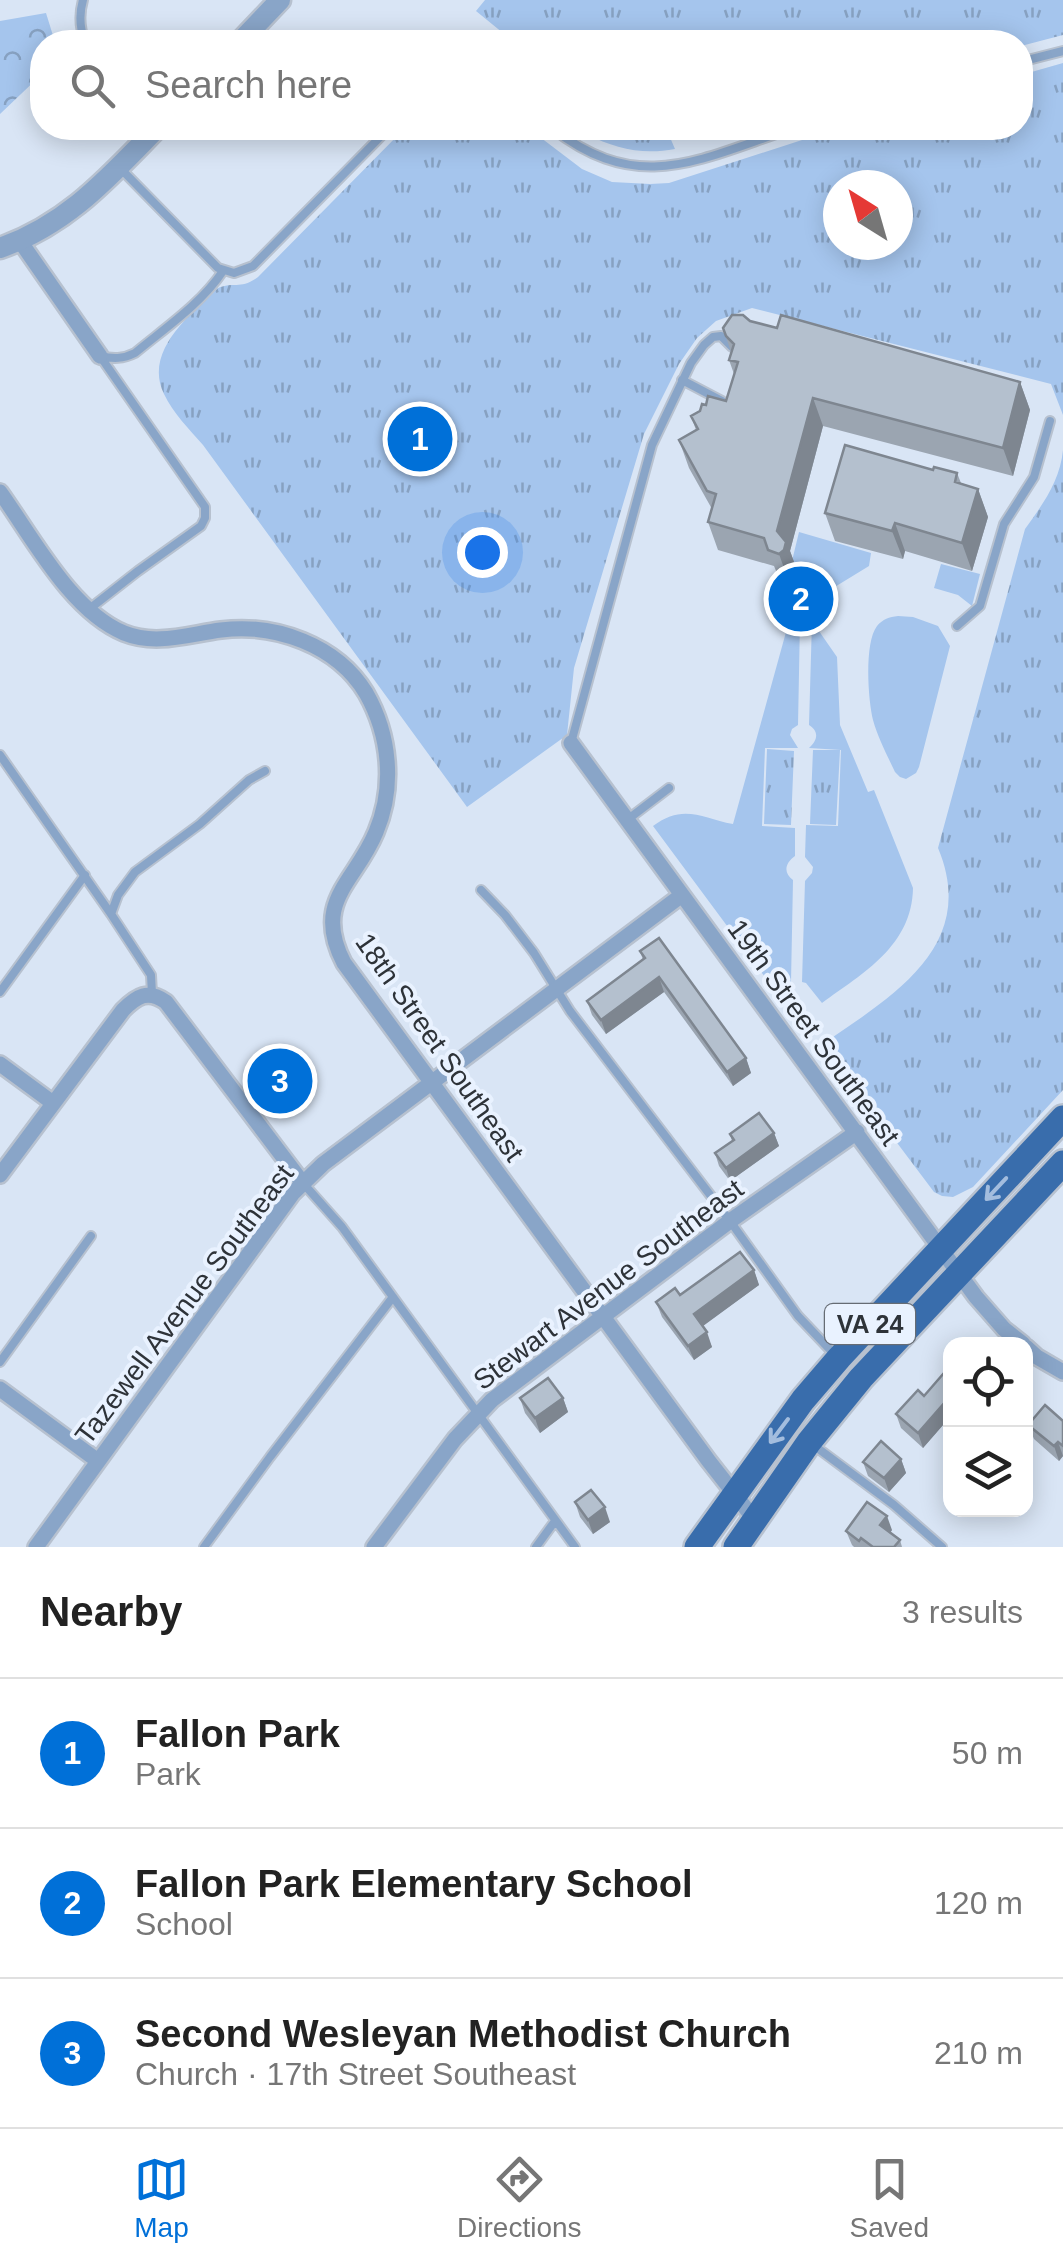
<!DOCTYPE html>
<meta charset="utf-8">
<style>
body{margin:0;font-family:Arial,sans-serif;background:#f2f2f2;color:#222}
.controls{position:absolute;right:30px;bottom:30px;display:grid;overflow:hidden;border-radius:20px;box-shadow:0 5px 25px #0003}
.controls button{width:90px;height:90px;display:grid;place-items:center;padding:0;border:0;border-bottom:2px solid #e0e0e0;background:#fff;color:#222;font:50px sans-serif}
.compass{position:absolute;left:823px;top:170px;width:90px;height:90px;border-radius:50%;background:#fff;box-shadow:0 5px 25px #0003;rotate:323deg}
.you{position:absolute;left:482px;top:552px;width:35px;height:35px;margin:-25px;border:8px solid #fff;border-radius:50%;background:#1a73e8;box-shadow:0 0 0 15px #1a73e833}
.badge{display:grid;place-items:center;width:65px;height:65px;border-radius:50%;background:#0070d8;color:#fff;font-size:32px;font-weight:700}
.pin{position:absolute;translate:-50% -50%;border:5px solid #fff;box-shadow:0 2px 10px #0006}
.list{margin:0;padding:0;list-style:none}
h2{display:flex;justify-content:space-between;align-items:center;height:130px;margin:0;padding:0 40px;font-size:42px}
h2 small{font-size:32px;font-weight:400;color:#767676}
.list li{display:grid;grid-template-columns:65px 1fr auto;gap:30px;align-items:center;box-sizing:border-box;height:150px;padding:0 40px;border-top:2px solid #e0e0e0}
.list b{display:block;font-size:38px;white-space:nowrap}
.list p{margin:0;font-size:32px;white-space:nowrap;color:#767676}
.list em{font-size:32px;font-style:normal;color:#767676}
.icon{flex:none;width:55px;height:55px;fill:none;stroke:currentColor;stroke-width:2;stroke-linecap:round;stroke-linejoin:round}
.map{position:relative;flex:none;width:1063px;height:1547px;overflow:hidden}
.search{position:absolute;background:#fff;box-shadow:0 5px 25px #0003;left:30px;right:30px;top:30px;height:110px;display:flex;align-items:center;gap:25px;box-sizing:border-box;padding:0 35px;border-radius:40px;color:#767676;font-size:38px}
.sheet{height:580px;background:#fff}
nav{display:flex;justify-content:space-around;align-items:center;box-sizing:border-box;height:140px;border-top:2px solid #e0e0e0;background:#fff;font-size:28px;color:#767676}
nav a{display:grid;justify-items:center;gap:5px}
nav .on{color:#0070d8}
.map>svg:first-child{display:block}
.green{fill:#a5c5ed}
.forest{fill:url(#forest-crowns)}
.park{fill:url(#park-tufts);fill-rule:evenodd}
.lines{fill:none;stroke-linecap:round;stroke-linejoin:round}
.service-casing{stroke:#b7c1cf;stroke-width:12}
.minor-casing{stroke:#b7c1cf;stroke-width:20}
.tertiary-casing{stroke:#b7c1cf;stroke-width:25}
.primary-casing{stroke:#b7c1cf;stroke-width:30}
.service{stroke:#89a5c8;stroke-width:8}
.minor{stroke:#89a5c8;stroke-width:15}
.tertiary{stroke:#89a5c8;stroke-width:20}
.primary{stroke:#396dac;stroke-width:25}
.wall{fill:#9ba5b1}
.shaded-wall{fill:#7e8690}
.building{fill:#b4c0ce;stroke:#7e8690;stroke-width:2.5}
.oneway{stroke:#a3bdde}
.labels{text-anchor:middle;stroke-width:8;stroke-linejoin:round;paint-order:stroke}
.shield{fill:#e9f2ff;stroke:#666c74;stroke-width:2.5}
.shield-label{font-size:25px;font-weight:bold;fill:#2e3339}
.street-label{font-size:28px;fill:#2e3339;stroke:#e9f2ff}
</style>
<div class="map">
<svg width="1063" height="1547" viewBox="0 0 1063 1547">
<defs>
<pattern id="forest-crowns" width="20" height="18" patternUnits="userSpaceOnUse" patternTransform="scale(2.5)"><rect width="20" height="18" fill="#a5c5ed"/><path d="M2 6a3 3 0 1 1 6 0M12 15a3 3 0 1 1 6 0" fill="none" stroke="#87a1c1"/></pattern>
<pattern id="park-tufts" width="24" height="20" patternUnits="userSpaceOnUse" patternTransform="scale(2.5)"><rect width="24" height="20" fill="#a5c5ed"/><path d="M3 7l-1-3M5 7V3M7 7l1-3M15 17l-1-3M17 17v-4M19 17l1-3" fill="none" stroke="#87a1c1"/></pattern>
</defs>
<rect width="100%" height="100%" fill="#d9e5f5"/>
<!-- green -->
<path class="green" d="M799 532 871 553 869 566 820 596 815 590 803 589 796 578 798 567 792 561Z
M941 564 980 574 972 606 958 595 934 588Z
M791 614 800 621 798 725 792 729 790 735 798 748H765L762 826 795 828V856C785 863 783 873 793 880L791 982 776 992 653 826C683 803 702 818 733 824Z
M898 616 913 617 938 626 950 646 919 767 916 773 906 779 900 777 895 772C887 755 878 738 873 720 868 700 864 643 877 626 883 619 889 617 898 616Z
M812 621 837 657 840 725 868 792 874 790 913 888C912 946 863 973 822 1003L806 983 802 982 805 881 812 873 813 867 805 857 806 825 838 826 841 750 809 748C817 741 820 732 809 725Z"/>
<!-- forest -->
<path class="forest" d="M46 13 55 42H42V74L0 114V21Z"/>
<!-- park -->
<path class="park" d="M485 0H1063V35L1021 46 1020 42H514L476 11Z
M1063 63V415L1051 384 752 308 716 321 697 338 679 364 644 434 574 668 567 735 467 807 203 445C189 429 173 413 164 394 143 351 191 314 218 288 234 281 240 290 258 277L405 128H528L582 169 612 182 650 184 669 183 839 128H1020L1021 75ZM838 185H898V245H838Z
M591 128H666L675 149C643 155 615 149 587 134Z
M1063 450V1090L973 1187 953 1197 942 1196 934 1192 834 1059 829 1045 833 1037C901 991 977 941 938 848L1025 529C1043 504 1060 481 1063 450Z
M767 749 794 751 791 825 764 824Z
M813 750H840L836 825 810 824Z"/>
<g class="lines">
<defs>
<path id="service" d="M83 0C79 14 80 29 85 42
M1020 62 1063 51
M552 128C640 197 701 158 794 128
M119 167 218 268 234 273 253 266 389 128
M100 356C113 359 123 359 135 353 165 328 201 304 223 271
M682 380 722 401
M88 610 138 571 201 526 205 518V507L100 356
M957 626 980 606 1004 524 1034 477 1050 421
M571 743 652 445 691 363 704 345 713 337 721 336 732 347
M0 755 111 914
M627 820 669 788
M481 890 505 915 534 953 570 1011 730 1221 798 1316 835 1355
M0 992 85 875
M152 994 151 975 111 914 118 895 135 872 200 824 249 780 265 771
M302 1182 342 1227 575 1547
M0 1362 91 1236
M812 1444 894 1505 942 1547
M204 1547 270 1457 393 1297
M536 1547 555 1521"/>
<path id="minor" d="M20 241 100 356
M0 492C33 538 71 611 124 633 156 646 189 634 221 630 275 623 337 645 366 693 390 735 395 787 376 832 355 883 312 901 344 963L708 1460 755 1520
M571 743 976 1297 1004 1329 1023 1344
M0 1064 53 1103
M0 1175 123 1010C137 996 148 989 166 1002L302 1182
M1026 1347 1037 1357 1063 1372
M0 1389 98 1461
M36 1547 293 1193 323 1164 682 895
M374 1547 455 1439 492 1400 730 1221 857 1132"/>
<path id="tertiary" d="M240 42 280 0
M0 248C68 224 108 178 157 128"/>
<path id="primary" d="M697 1547 803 1400 839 1358 1063 1118
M736 1547 809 1442 861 1378 1063 1163"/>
</defs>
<!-- service casing -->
<use href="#service" class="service-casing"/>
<!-- minor casing -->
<use href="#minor" class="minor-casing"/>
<!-- tertiary casing -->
<use href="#tertiary" class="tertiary-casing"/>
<!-- primary casing -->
<use href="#primary" class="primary-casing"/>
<!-- service -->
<use href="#service" class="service"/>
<!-- minor -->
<use href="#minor" class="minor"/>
<!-- tertiary -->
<use href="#tertiary" class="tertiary"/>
<!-- primary -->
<use href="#primary" class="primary"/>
</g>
<!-- wall -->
<path class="wall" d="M750 321 777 328 1020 382 1030 410 1013 476 823 426 790 551 797 570 794 578 789 582 779 578 774 566 718 550 708 522 712 509 689 468 679 440 696 430 691 416 706 405 726 401 734 374 729 360 731 352 723 328Z
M933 470 957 473 961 483 978 489 988 517 972 571 905 551 903 559 835 541 825 513Z
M640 951 746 1058 751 1073 733 1086 664 992 606 1034 592 1015 587 1001 643 960Z
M774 1133 779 1146 730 1181 719 1166 715 1153 732 1141 730 1134Z
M754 1270 759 1285 702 1326 712 1347 694 1360 662 1317 656 1302Z
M950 1366V1417L923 1448 901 1428 896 1414 924 1396Z
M520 1398H563L568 1412 540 1433 525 1413Z
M1063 1421V1456L1059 1461 1034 1439 1028 1425Z
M901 1459 906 1473 889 1492 868 1476 863 1462Z
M575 1502 610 1522 593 1534 580 1517Z
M892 1530 890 1533 900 1540 902 1547H854L852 1545 846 1531Z"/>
<!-- shaded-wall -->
<path class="shaded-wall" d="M1020 382 1030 410 1013 476 1003 448Z
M813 398 823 426 790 551 797 570 794 578 789 582 779 554 777 531Z
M978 489 988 517 972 571 962 543Z
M895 523 905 551 903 559 892 531Z
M659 977 664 992 606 1034 601 1020Z
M746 1058 751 1073 733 1086 727 1072Z
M774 1133 779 1146 730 1181 726 1168Z
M754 1270 759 1285 699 1329 694 1314Z
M707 1332 712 1347 694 1360 688 1346Z
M563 1398 568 1412 540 1433 535 1418Z
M946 1401 950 1417 923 1448 918 1433Z
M1058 1442 1063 1456 1059 1461 1054 1446Z
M901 1459 906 1473 889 1492 884 1478Z
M605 1507 610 1522 593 1534 588 1520Z
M887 1516 892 1530 885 1539 880 1525Z"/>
<!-- building -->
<path class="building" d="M732 315H743L750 321 777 328 781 315 1020 382 1003 448 813 398 777 531 786 542 784 550 779 554 768 550 764 538 708 522 716 494 707 491 679 440 698 429 691 416 700 411 702 404 706 405 708 396 726 401 738 362 729 360 734 344 726 336 723 328Z
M845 445 933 470 934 467 957 473 955 482 978 489 962 543 895 523 892 531 825 513Z
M659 938 746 1058 727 1072 659 977 601 1020 587 1001 645 958 640 951Z
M759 1113 774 1133 726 1168 715 1153 734 1140 730 1134Z
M740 1252 754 1270 694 1314 707 1332 688 1346 656 1302 675 1288 680 1295Z
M950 1366V1405L946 1401 918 1433 896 1414 918 1390 924 1396Z
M548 1378 563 1398 535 1418 520 1398Z
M1045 1405 1063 1421V1446L1058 1442 1054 1446 1028 1425Z
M881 1441 901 1459 884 1478 863 1462Z
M591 1490 605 1507 588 1520 575 1502Z
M867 1502 887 1516 880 1525 900 1540 894 1547H873L861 1538 859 1541 846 1531Z"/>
<!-- one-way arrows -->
<defs><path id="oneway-shaft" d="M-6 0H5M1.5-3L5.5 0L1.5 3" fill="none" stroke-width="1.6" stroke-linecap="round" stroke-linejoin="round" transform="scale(2.5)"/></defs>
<g class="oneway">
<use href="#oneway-shaft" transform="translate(996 1189) rotate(133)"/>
<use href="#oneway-shaft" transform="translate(779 1431) rotate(127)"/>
</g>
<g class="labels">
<!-- shield labels -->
<rect class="shield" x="825" y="1304" width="90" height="40" rx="8"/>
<g class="shield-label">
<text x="870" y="1333">VA 24</text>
</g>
<!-- street labels -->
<g class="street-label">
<text transform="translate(814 1032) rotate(54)" y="10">19th Street Southeast</text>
<text transform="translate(440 1047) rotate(55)" y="10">18th Street Southeast</text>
<text transform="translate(608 1284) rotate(-37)" y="10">Stewart Avenue Southeast</text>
<text transform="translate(184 1304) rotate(-53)" y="10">Tazewell Avenue Southeast</text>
</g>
</g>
</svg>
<div class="controls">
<button><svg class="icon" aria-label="locate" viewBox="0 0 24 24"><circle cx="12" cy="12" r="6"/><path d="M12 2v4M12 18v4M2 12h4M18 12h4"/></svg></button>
<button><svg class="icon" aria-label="layers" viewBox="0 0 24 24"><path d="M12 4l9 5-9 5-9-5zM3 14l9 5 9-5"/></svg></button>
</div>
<svg class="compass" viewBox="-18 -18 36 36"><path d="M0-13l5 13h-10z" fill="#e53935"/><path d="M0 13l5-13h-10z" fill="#767676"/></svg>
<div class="you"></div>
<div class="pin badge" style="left:420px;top:439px">1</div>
<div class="pin badge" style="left:801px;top:599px">2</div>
<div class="pin badge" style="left:280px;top:1081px">3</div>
<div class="search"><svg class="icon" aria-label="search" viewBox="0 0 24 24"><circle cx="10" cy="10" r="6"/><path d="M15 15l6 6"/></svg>Search here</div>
</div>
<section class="sheet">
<h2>Nearby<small>3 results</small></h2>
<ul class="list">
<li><span class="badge">1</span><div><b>Fallon Park</b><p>Park</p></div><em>50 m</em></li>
<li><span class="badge">2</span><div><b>Fallon Park Elementary School</b><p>School</p></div><em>120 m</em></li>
<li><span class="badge">3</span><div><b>Second Wesleyan Methodist Church</b><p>Church · 17th Street Southeast</p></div><em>210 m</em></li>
</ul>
</section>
<nav>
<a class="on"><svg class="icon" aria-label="map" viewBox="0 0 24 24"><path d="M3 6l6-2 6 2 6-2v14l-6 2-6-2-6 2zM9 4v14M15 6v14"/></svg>Map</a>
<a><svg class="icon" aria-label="directions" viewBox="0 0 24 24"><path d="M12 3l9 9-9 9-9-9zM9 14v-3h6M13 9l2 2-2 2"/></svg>Directions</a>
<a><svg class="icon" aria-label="saved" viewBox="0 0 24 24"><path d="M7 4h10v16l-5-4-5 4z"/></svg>Saved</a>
</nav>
